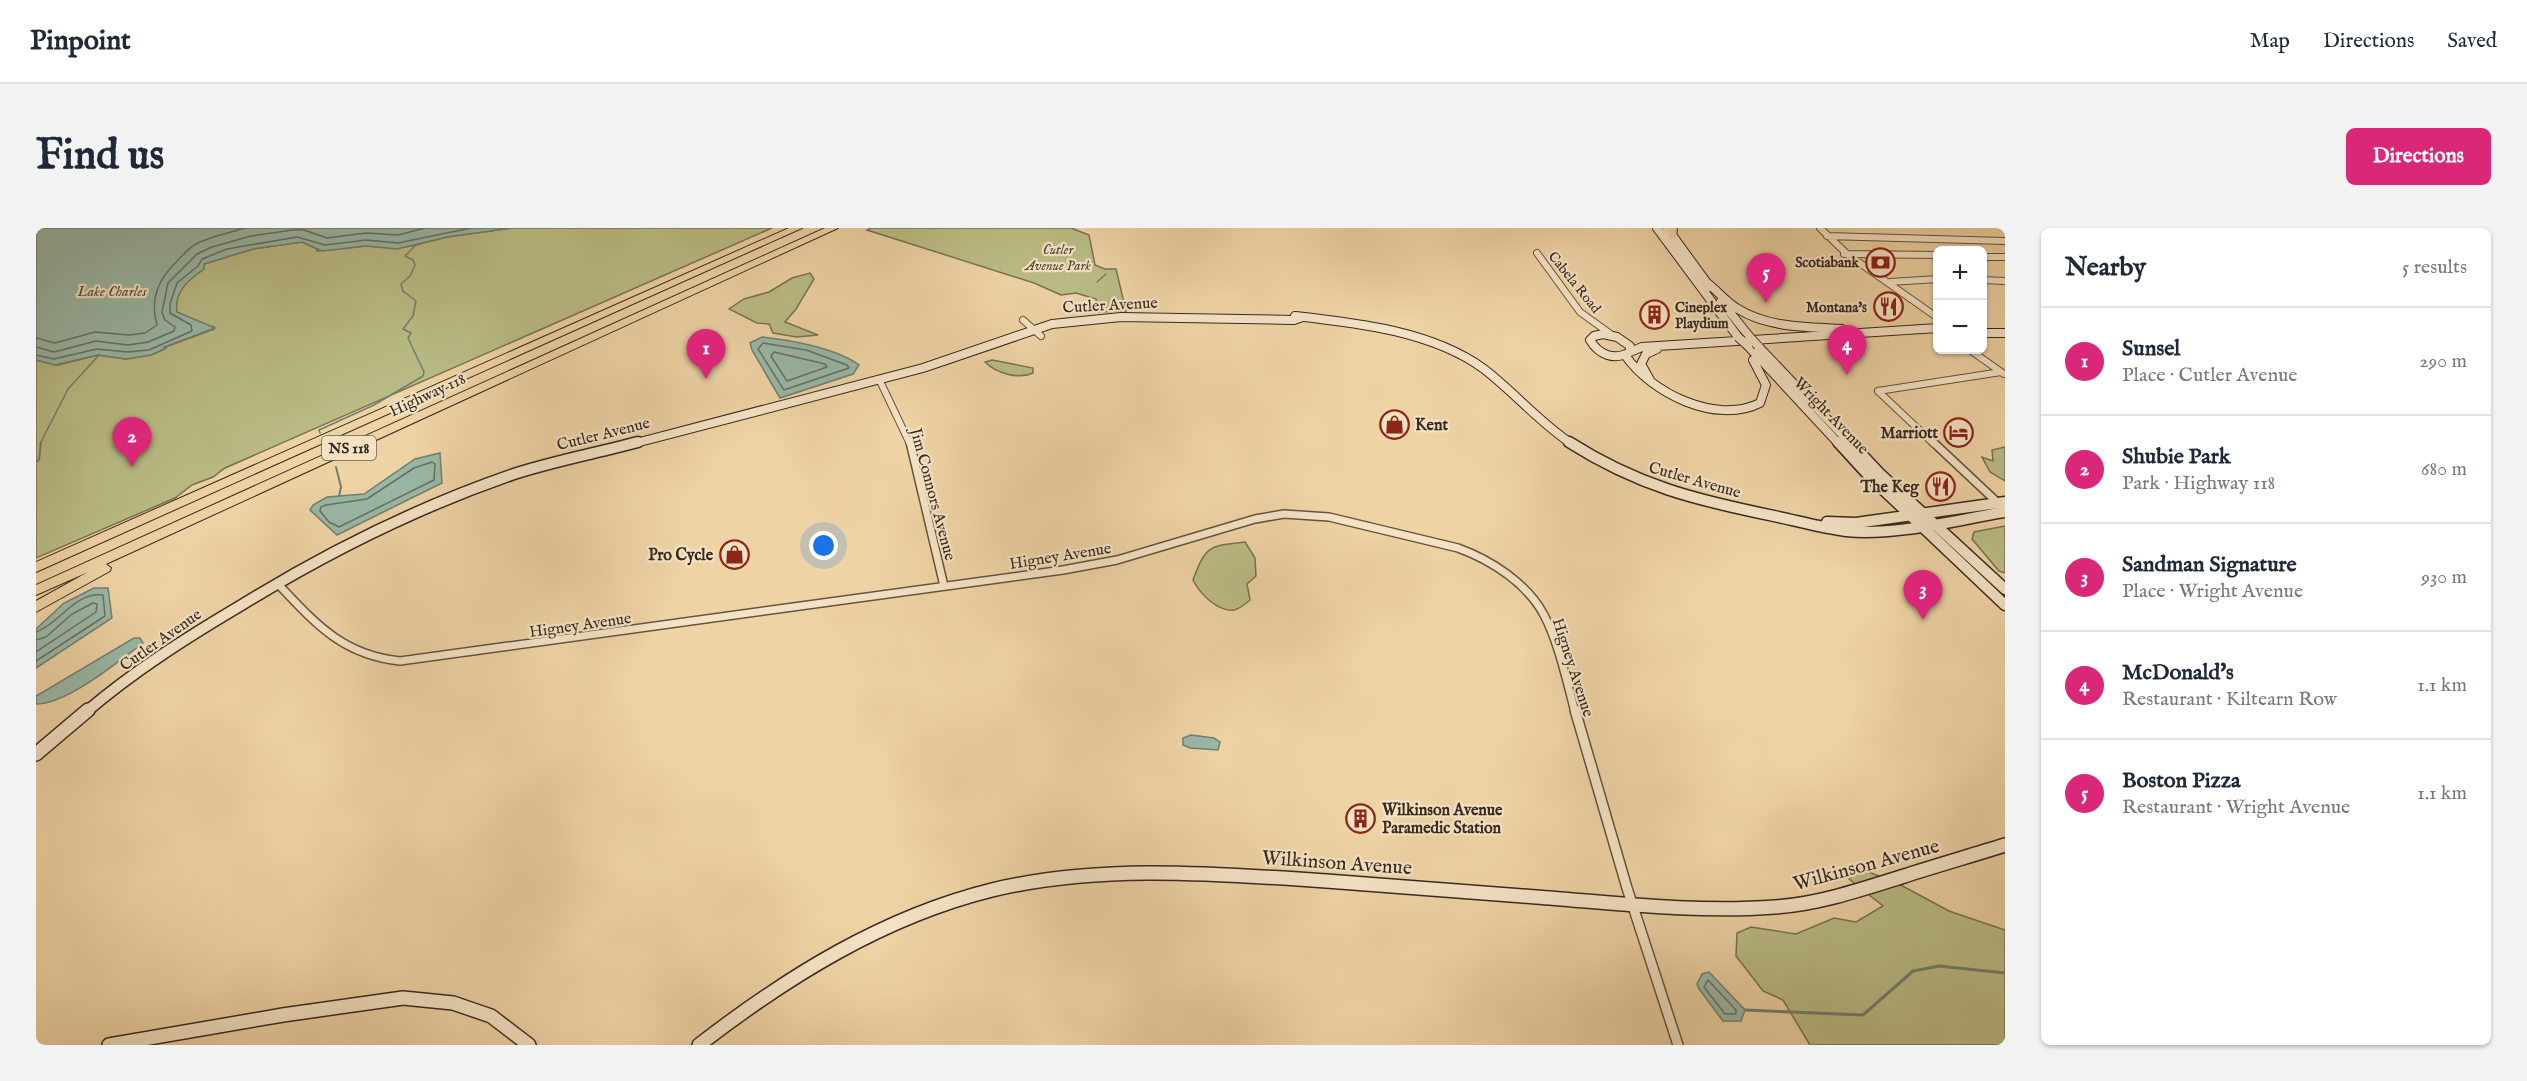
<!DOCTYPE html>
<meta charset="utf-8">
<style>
body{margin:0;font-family:"IM FELL English",serif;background:#f2f2f3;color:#1f2937}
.controls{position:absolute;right:18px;top:18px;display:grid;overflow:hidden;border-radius:9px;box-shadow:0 2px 4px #0004}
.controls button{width:54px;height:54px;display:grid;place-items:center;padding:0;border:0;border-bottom:2px solid #e0e1e3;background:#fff;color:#1f2937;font:30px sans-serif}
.you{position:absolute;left:788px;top:318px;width:21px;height:21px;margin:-15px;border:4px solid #fff;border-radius:50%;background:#1a73e8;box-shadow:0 0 0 9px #1a73e833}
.badge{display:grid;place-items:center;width:39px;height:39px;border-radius:50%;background:#db2777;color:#fff;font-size:20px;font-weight:700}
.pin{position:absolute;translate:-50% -50px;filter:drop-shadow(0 2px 3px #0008)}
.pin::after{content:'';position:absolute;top:32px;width:21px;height:18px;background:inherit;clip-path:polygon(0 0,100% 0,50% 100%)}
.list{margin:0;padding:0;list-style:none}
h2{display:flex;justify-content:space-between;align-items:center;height:78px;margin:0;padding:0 24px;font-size:26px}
h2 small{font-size:20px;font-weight:400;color:#747a83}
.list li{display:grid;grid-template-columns:39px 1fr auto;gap:18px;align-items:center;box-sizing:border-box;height:108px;padding:0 24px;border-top:2px solid #e0e1e3}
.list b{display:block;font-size:22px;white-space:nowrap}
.list p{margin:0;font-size:20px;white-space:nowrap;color:#747a83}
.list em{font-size:20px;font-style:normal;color:#747a83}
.map{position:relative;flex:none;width:1969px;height:817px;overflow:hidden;border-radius:9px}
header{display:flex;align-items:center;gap:36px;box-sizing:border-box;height:84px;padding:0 30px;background:#fff;border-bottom:2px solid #e0e1e3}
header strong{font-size:28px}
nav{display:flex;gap:33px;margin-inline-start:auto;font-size:21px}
.intro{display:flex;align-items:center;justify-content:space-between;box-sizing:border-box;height:144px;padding:0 36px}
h1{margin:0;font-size:42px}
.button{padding:15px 27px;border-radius:9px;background:#db2777;color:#fff;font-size:21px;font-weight:700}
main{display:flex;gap:36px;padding:0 36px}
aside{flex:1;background:#fff;border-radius:9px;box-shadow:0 2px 4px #0004}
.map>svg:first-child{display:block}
.green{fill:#babc85;stroke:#787252;stroke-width:1.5}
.water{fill:#99b8a7;stroke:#717f71;stroke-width:1.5}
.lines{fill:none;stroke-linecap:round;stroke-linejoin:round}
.shore{stroke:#687063;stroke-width:1.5}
.stream-far2{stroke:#717f71;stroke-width:1.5}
.stream-far1{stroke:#717f71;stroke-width:2}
.stream{stroke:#717f71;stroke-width:3}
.street-far2-casing{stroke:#645440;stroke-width:8}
.street-far1-casing{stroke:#645440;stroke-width:10}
.street-casing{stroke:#645440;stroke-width:12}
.secondary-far2-casing{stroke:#36291f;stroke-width:10}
.secondary-far1-casing{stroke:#36291f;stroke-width:13}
.secondary-casing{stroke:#36291f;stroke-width:16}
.highway-casing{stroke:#36291f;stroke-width:2}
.street-far2{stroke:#f4e2c4;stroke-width:6}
.street-far1{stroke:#f4e2c4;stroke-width:7}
.street{stroke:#f4e2c4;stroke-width:9}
.secondary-far2{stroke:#f4e2c4;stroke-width:8}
.secondary-far1{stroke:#f4e2c4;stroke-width:10}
.secondary{stroke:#f4e2c4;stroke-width:13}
.highway{fill:#eed3a5;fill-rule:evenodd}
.secondary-bridge-casing{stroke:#36291f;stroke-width:10;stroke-linecap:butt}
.secondary-bridge{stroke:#f4e2c4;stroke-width:8}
.labels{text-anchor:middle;stroke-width:4.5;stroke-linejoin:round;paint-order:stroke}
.far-park-label{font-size:14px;font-style:italic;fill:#504633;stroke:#f4e2c4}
.far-poi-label{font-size:14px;font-weight:bold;fill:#36291f;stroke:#f4e2c4;text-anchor:end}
.far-street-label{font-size:14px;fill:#36291f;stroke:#f4e2c4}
.far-water-label{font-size:15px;font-style:italic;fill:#4f4d41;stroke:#f4e2c4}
.shield{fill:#f4e2c4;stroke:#6f6050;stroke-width:1.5}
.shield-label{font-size:15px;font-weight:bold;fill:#36291f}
.street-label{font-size:16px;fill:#36291f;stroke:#f4e2c4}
.poi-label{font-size:16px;font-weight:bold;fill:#36291f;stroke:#f4e2c4;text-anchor:end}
.near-street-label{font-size:20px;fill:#36291f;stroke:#f4e2c4}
</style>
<header>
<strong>Pinpoint</strong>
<nav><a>Map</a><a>Directions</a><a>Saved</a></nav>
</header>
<div class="intro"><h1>Find us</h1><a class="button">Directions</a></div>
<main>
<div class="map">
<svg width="1969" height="817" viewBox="0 0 1969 817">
<rect width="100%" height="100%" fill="#eed3a5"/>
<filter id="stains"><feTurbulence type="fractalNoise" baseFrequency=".00333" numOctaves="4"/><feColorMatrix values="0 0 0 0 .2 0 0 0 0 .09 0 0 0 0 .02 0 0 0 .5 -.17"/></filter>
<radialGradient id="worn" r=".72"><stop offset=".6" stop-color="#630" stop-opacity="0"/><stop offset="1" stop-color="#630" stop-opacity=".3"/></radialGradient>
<!-- green -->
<path class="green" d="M476 0H736L189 240 177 249 156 257 139 270 0 330V132L22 137 62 127 90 131 115 127 129 121H126L127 120 178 101V99L162 95 141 84C137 63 152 52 168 41V36L217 21 266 14 281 21V23L330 18 359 20 376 18 411 9Z
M835 0H1035L1053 7 1059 37 1069 41H1080L1090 83 1063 84 1060 71 1040 65 1025 67 998 55 831 2Z
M774 45 778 51 760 81 749 94 782 107 761 109 737 105 733 96 721 95 693 81 708 71 733 64 756 50Z
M956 132 997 140V145C982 152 960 145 949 134Z
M1969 219V253L1954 244 1946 229 1957 233 1956 222Z
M1969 298V345L1963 343 1936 311 1938 304Z
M1209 314 1219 330 1220 348 1211 356 1214 372C1210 375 1204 381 1198 382 1182 384 1164 366 1157 352 1170 317 1173 318 1209 314Z
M1822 640 1861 655 1913 683 1969 702V817H1774L1747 772 1727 763 1700 728 1701 705 1715 699 1760 706 1798 690 1820 694 1847 678 1813 651Z"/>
<!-- water -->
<path class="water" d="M0 0H476L411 9 361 21 330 18 286 23 266 14 217 21 168 36V41C152 52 138 64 141 84L179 100 128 119 130 120 115 127 90 131 62 127 19 137 0 132Z
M726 109C754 112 800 120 823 137L817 146 744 170 716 122 714 115Z
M404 225 406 255 301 307 274 282 277 277 291 269 328 266 379 231Z
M58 360H72L76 390 0 440V401L28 375Z
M98 410H104L107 415C83 433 30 477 0 476V468Z
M1155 507 1178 510 1184 514 1182 522 1154 520 1147 517V510Z
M1673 744 1709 782 1705 793H1687L1663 761 1661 756 1666 746Z"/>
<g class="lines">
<!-- shore -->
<path class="shore" d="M0 110 19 115 59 104 93 107 109 105 121 97C113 70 123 50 143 31 148 26 154 19 160 16 175 8 193 5 209 0
M727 115 770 122 811 137 813 140 748 162 722 121Z
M0 119 18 124 60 113 92 117 112 114 138 103 139 99 129 92 126 84 132 55 161 26 176 19 215 8 257 2H268L291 10 330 5 362 7 389 0
M738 124 789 136 791 139 751 153 735 128Z
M0 127 18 131 61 121 91 124 113 122 156 103 155 97 134 85V76L141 55 162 38 166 31 191 21 261 9 289 17 330 12 362 15 435 0
M396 234 399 236 398 252 303 299 293 294 284 283 285 279 290 277 331 271 378 240Z
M0 404C25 395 38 364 67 367L69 388 0 433
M0 412 10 409 36 386 57 375 61 376 60 384 0 424
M1672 752 1700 782V786H1689L1668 759Z"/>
<!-- stream-far2 -->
<path class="stream-far2" d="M1061 54 1070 46
M284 205 283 202 338 177 387 148 388 144 372 110 375 105 367 101 377 88 380 73 367 63 365 56 374 48 379 37 377 32 369 28 380 17
M4 216 32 161 63 127"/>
<!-- stream-far1 -->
<path class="stream-far1" d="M0 234 3 232 5 214
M300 239 305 259 303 268"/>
<!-- stream -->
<path class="stream" d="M1709 782 1827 787 1877 743 1903 738 1969 745"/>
<defs>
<path id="street-far2" d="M1784 0 1811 26 1902 90
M1791 8 1969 13
M1501 25 1544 84 1576 107
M1808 26 1902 27
M1946 29H1969
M1946 52 1969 53
M1854 54 1902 51
M987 92 1005 108
M1934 122 1968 146
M843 151 874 216
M1842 163 1898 216
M1842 163 1965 144"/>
<path id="street-far1" d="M874 214 908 358
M1897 214 1962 275
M241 355C279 395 306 427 364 433L1027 342 1081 332 1219 291 1248 286 1293 289 1422 320C1455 332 1491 355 1508 387 1522 413 1531 454 1539 484"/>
<path id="street" d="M1539 482 1591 660 1642 817"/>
<path id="secondary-far2" d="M1621 0 1702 109
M1631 0 1674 59
M1670 54C1681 62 1690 74 1702 81 1733 100 1771 99 1806 101
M1685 73 1713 108
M1259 88C1321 95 1396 103 1448 141 1478 164 1504 195 1536 216
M1946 105H1969
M1567 106 1581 109 1594 118V124C1578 133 1563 127 1554 112L1558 108Z
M1712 118 1803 216
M1722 118 1815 216
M1594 124 1606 119 1902 100
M1589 127C1615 165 1680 197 1724 175L1730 157 1717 132
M1614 152 1605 136 1610 126 1621 121
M596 216 887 140 1016 96 1085 89 1258 92 1264 90"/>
<path id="secondary-far1" d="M1533 214C1602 258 1660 272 1738 288 1762 293 1786 300 1810 303 1859 308 1920 292 1969 284
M1802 214 1834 249 1969 377
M1814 214 1843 245 1969 361
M1791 294 1820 295 1969 274
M50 484C98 443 150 410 204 378 290 325 382 279 478 246 518 233 561 225 602 214"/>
<path id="secondary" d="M0 526 52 482
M73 817 247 787 367 770 417 775 455 788 493 817
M663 817C751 749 847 689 956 662 1060 637 1170 645 1276 652 1351 657 1426 663 1500 669 1579 675 1660 685 1739 679 1782 676 1824 662 1865 649 1899 638 1934 628 1969 617"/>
<path id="highway" d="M753 0H766L0 344V334Z
M789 0H802L70 336 75 340 74 343 0 384V373L52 344 0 367V357Z
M1631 0H1641L1640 11H1634Z"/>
</defs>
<!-- street-far2 casing -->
<use href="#street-far2" class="street-far2-casing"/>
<!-- street-far1 casing -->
<use href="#street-far1" class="street-far1-casing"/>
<!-- street casing -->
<use href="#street" class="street-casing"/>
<!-- secondary-far2 casing -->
<use href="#secondary-far2" class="secondary-far2-casing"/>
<!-- secondary-far1 casing -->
<use href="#secondary-far1" class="secondary-far1-casing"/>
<!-- secondary casing -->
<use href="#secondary" class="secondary-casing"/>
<!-- highway casing -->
<use href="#highway" class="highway-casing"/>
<!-- street-far2 -->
<use href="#street-far2" class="street-far2"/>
<!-- street-far1 -->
<use href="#street-far1" class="street-far1"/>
<!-- street -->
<use href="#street" class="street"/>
<!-- secondary-far2 -->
<use href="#secondary-far2" class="secondary-far2"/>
<!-- secondary-far1 -->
<use href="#secondary-far1" class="secondary-far1"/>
<!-- secondary -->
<use href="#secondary" class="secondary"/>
<!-- highway -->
<use href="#highway" class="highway"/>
<defs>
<path id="secondary-bridge" d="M1713 108 1722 118
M1702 109 1712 118"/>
</defs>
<!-- secondary-bridge casing -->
<use href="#secondary-bridge" class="secondary-bridge-casing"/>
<!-- secondary-bridge -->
<use href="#secondary-bridge" class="secondary-bridge"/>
</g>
<!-- icons -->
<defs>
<symbol id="bank-ring" viewBox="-11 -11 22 22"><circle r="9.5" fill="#f4e2c4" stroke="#8f2418" stroke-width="1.5"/><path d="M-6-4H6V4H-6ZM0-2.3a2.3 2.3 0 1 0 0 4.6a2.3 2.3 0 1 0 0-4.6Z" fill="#8f2418"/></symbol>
<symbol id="restaurant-ring" viewBox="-11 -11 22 22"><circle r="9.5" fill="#f4e2c4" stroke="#8f2418" stroke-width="1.5"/><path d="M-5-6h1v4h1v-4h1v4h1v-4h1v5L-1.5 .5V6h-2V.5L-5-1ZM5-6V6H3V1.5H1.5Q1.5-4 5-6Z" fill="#8f2418"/></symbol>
<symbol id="building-ring" viewBox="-11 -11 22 22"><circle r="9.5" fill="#f4e2c4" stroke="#8f2418" stroke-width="1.5"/><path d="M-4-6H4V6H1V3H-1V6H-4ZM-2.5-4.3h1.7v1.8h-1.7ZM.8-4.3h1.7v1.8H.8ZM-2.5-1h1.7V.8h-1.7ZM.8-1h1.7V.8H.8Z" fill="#8f2418"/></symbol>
<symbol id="shop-ring" viewBox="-11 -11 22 22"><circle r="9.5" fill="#f4e2c4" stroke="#8f2418" stroke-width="1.5"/><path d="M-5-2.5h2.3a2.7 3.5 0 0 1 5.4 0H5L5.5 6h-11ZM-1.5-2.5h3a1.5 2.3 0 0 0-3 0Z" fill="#8f2418"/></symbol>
<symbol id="hotel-ring" viewBox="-11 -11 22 22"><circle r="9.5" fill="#f4e2c4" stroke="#8f2418" stroke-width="1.5"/><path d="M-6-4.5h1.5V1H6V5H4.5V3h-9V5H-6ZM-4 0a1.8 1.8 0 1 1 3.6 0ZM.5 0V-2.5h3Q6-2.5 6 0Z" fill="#8f2418"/></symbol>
</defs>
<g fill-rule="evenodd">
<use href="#bank-ring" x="1828" y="18" width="33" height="33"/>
<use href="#restaurant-ring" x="1836" y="62" width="33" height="33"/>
<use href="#building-ring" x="1602" y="70" width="33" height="33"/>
<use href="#shop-ring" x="1342" y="180" width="33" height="33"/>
<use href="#hotel-ring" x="1906" y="188" width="33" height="33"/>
<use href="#restaurant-ring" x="1888" y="242" width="33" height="33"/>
<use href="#shop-ring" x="682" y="310" width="33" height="33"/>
<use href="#building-ring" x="1308" y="574" width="33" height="33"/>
</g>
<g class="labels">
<!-- far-park labels -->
<g class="far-park-label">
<text x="1022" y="26">Cutler<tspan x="1022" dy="16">Avenue Park</tspan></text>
</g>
<!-- far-poi labels -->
<g class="far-poi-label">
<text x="1823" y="39">Scotiabank</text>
<text x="1639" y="84" text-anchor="start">Cineplex<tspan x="1639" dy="16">Playdium</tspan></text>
<text x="1831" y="84">Montana's</text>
</g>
<!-- far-street labels -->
<g class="far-street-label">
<text transform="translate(1539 54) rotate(51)" y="5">Cabela Road</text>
</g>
<!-- far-water labels -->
<g class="far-water-label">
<text x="76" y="68">Lake Charles</text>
</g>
<!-- shield labels -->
<rect class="shield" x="286" y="208" width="54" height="24" rx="4.5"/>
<g class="shield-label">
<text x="313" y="225">NS 118</text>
</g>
<!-- street labels -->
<g class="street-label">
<text transform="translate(1074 76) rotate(-3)" y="6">Cutler Avenue</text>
<text transform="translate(391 166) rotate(-25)" y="6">Highway 118</text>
<text transform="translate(1796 187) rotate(46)" y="6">Wright Avenue</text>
<text transform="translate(567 205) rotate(-14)" y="6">Cutler Avenue</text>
<text transform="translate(1659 251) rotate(16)" y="6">Cutler Avenue</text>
<text transform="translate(898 266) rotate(75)" y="6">Jim Connors Avenue</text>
<text transform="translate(1024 327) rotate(-9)" y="6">Higney Avenue</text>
<text transform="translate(544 396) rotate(-8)" y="6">Higney Avenue</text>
<text transform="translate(124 411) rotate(-35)" y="6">Cutler Avenue</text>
<text transform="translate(1538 439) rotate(72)" y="6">Higney Avenue</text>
</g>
<!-- poi labels -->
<g class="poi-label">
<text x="1379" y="202" text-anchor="start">Kent</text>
<text x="1902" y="210">Marriott</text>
<text x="1883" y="264">The Keg</text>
<text x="677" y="332">Pro Cycle</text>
<text x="1346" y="587" text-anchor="start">Wilkinson Avenue<tspan x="1346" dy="18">Paramedic Station</tspan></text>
</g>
<!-- near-street labels -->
<g class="near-street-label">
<text transform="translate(1301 634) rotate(4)" y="7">Wilkinson Avenue</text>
<text transform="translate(1830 636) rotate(-15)" y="7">Wilkinson Avenue</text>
</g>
</g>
<rect width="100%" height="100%" filter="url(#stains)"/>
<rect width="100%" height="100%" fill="url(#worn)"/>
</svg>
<div class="controls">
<button>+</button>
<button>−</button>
</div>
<div class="you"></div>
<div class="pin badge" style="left:670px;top:151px">1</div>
<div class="pin badge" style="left:96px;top:239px">2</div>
<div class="pin badge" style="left:1887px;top:392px">3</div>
<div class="pin badge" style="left:1811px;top:147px">4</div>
<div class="pin badge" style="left:1730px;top:75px">5</div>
</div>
<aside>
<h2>Nearby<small>5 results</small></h2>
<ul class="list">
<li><span class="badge">1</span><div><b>Sunsel</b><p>Place · Cutler Avenue</p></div><em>290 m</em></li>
<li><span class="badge">2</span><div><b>Shubie Park</b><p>Park · Highway 118</p></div><em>680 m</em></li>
<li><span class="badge">3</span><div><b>Sandman Signature</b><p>Place · Wright Avenue</p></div><em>930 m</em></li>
<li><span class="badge">4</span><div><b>McDonald's</b><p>Restaurant · Kiltearn Row</p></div><em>1.1 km</em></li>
<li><span class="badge">5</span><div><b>Boston Pizza</b><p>Restaurant · Wright Avenue</p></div><em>1.1 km</em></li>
</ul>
</aside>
</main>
